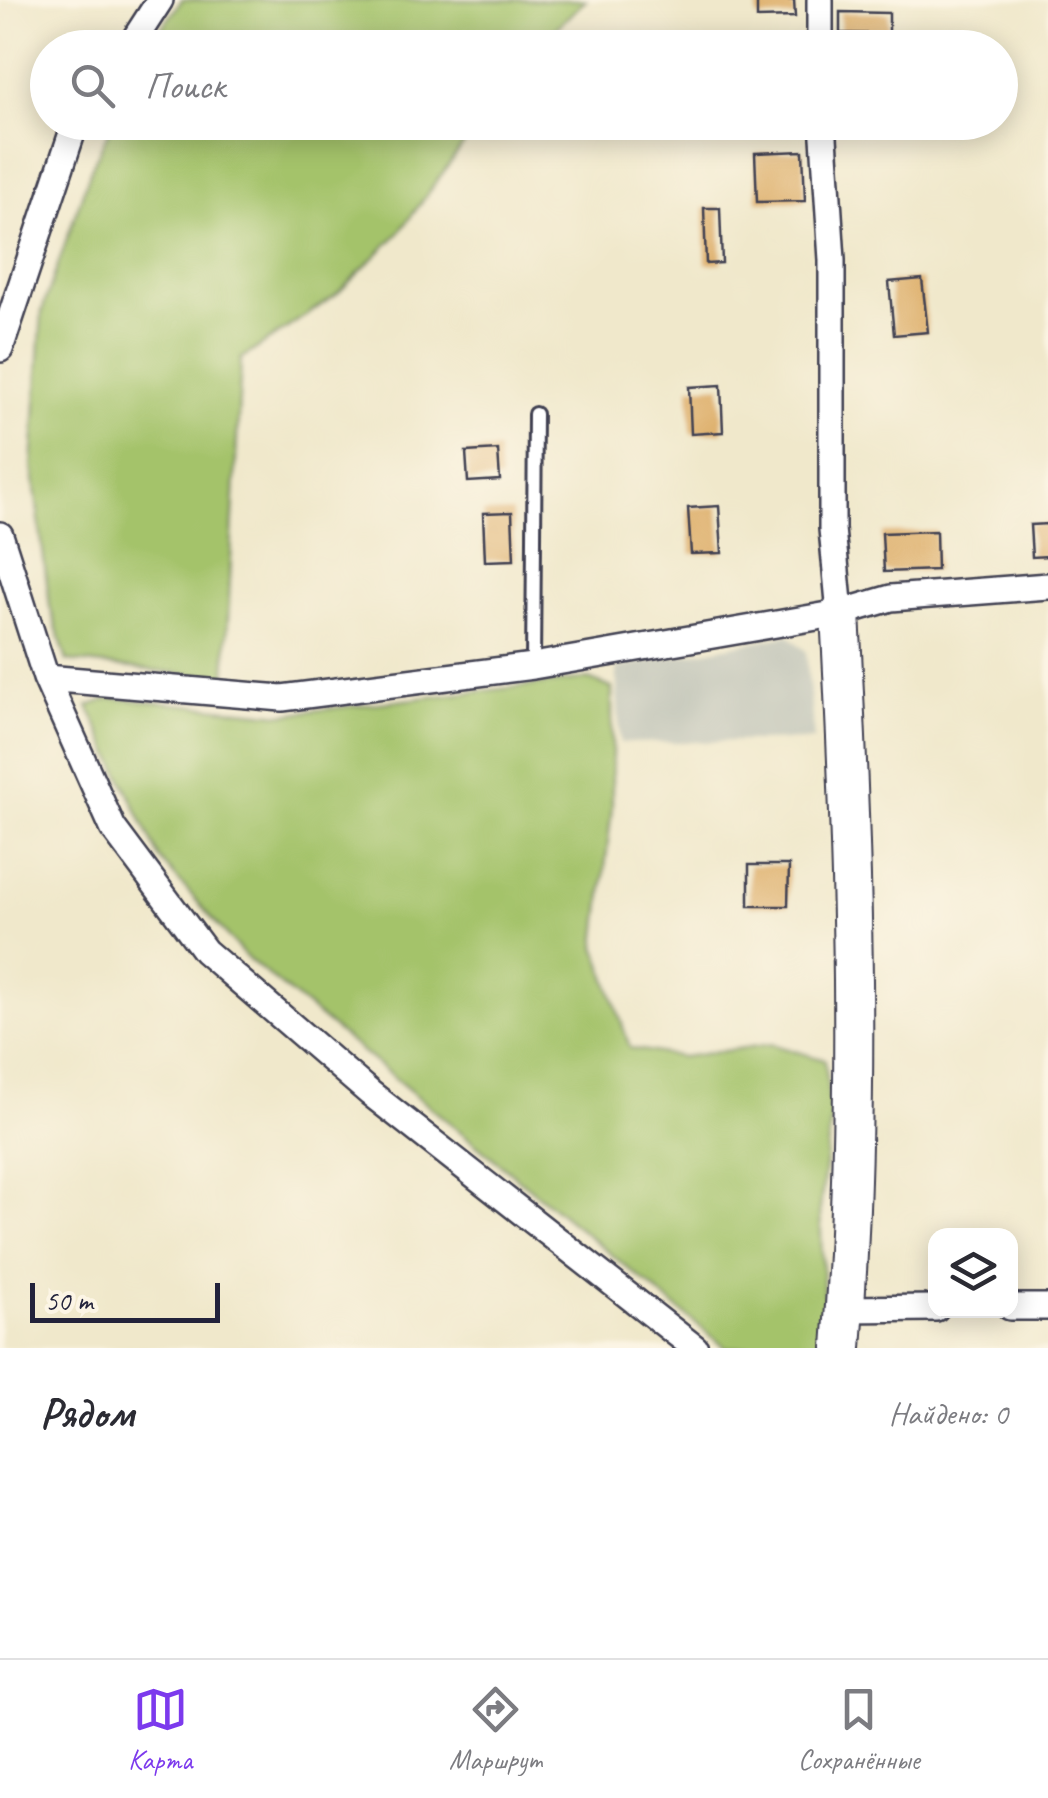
<!DOCTYPE html>
<html lang="ru">
<meta charset="utf-8">
<style>
body{margin:0;font-family:Caveat,sans-serif;background:#f7f7f7;color:#2b2b33}
.controls{position:absolute;right:30px;bottom:30px;display:grid;overflow:hidden;border-radius:20px;box-shadow:0 5px 25px #0003}
.controls button{width:90px;height:90px;display:grid;place-items:center;padding:0;border:0;border-bottom:2px solid #e1e1e2;background:#fff;color:#2b2b33;font:50px sans-serif}
.scale{position:absolute;left:30px;bottom:25px;width:190px;box-sizing:border-box;padding-left:10px;border:5px solid #22223b;border-top:0;font-size:28px;line-height:35px;white-space:nowrap;color:#22223b;-webkit-text-stroke:8px #fcf5e5;paint-order:stroke}
.list{margin:0;padding:0;list-style:none}
h2{display:flex;justify-content:space-between;align-items:center;height:130px;margin:0;padding:0 40px;font-size:42px}
h2 small{font-size:32px;font-weight:400;color:#7c7c81}
.icon{flex:none;width:55px;height:55px;fill:none;stroke:currentColor;stroke-width:2;stroke-linecap:round;stroke-linejoin:round}
.map{position:relative;flex:none;width:1048px;height:1348px;overflow:hidden}
.search{position:absolute;background:#fff;box-shadow:0 5px 25px #0003;left:30px;right:30px;top:30px;height:110px;display:flex;align-items:center;gap:25px;box-sizing:border-box;padding:0 35px;border-radius:55px;color:#7c7c81;font-size:38px}
.sheet{height:310px;background:#fff}
nav{display:flex;justify-content:space-around;align-items:center;box-sizing:border-box;height:140px;border-top:2px solid #e1e1e2;background:#fff;font-size:28px;color:#7c7c81}
nav a{display:grid;justify-items:center;gap:5px}
nav .on{color:#7c3aed}
.map>svg:first-child{display:block}
.industrial{fill:#c3c6b9}
.green{fill:#a4c36a;stroke:#637252;stroke-width:2.5}
.building{fill:#ddad68}
.lines{fill:none;stroke-linecap:round;stroke-linejoin:round}
.lane-casing{stroke:#414051;stroke-width:18}
.street-casing{stroke:#414051;stroke-width:30}
.secondary-casing{stroke:#414051;stroke-width:42}
.lane{stroke:#fff;stroke-width:12}
.street{stroke:#fff;stroke-width:25}
.secondary{stroke:#fff;stroke-width:38}
</style>
<div class="map">
<svg width="1048" height="1348" viewBox="0 0 1048 1348">
<rect width="100%" height="100%" fill="#fcf5e5"/>
<filter id="ink" filterUnits="userSpaceOnUse"><feTurbulence type="fractalNoise" baseFrequency=".01" numOctaves="2"/><feDisplacementMap in="SourceGraphic" scale="20" xChannelSelector="R" yChannelSelector="G"/><feConvolveMatrix kernelMatrix="1 2 1 2 8 2 1 2 1" color-interpolation-filters="sRGB"/></filter>
<filter id="wash" filterUnits="userSpaceOnUse"><feTurbulence type="fractalNoise" baseFrequency=".0048" numOctaves="4" result="noise"/><feDisplacementMap in="SourceGraphic" scale="40" xChannelSelector="R" yChannelSelector="G"/><feGaussianBlur stdDeviation="2.25" result="paint"/><feColorMatrix in="noise" values="0 0 0 0 0 0 0 0 0 0 0 0 0 0 0 0 0 1.4 0 .05"/><feComposite in="paint" operator="in"/></filter>
<g filter="url(#wash)">
<rect width="100%" height="100%" fill="#f0e8cb"/>
<!-- industrial -->
<path class="industrial" d="M788 635 806 651 814 740 620 743 616 668Z"/>
<!-- green -->
<path class="green" d="M182 0H586L536 47H148Z
M113 123H479L399 233 336 295 241 359 225 678 67 661 50 607 32 465 42 311 92 166Z
M588 679 612 688V808L596 946 630 1048 682 1057 771 1044 825 1060 831 1117 820 1209 826 1348H726L245 956 160 859 88 706 111 698 283 714Z"/>
<g id="blocks">
<!-- building -->
<path class="building" d="M757 0H794L795 17 757 18Z
M840 12 889 13V34L840 33Z
M803 151 805 201 757 202 755 153Z
M704 208H720L722 263 706 264Z
M922 279 928 332 894 335 889 282Z
M721 385 723 432 691 434 689 387Z
M498 450 500 480 468 482 466 452Z
M719 506 722 553 691 554 688 508Z
M512 512 514 560 485 561 483 513Z
M1048 524V556L1032 557 1030 525Z
M936 531 937 570 884 572 882 533Z
M749 865H789L788 906H749Z"/>
</g>
</g>
<g filter="url(#ink)">
<use href="#blocks" fill-opacity="0" stroke="#414051" stroke-width="2.5"/>
<g class="lines">
<defs>
<path id="lane" d="M533 666 535 414"/>
<path id="street" d="M820 0V48
M129 48 160 0
M823 122 832 260V529L840 613
M0 349 72 133 79 122
M0 535 46 678 113 828 205 951 370 1093 695 1348
M46 678 282 698 533 666 840 613 891 598 1048 586
M1010 1307H1048
M845 1309 936 1308"/>
<path id="secondary" d="M840 613C853 858 861 1103 842 1348"/>
</defs>
<!-- lane casing -->
<use href="#lane" class="lane-casing"/>
<!-- street casing -->
<use href="#street" class="street-casing"/>
<!-- secondary casing -->
<use href="#secondary" class="secondary-casing"/>
<!-- lane -->
<use href="#lane" class="lane"/>
<!-- street -->
<use href="#street" class="street"/>
<!-- secondary -->
<use href="#secondary" class="secondary"/>
</g>
</g>
</svg>
<div class="controls">
<button><svg class="icon" aria-label="layers" viewBox="0 0 24 24"><path d="M12 4l9 5-9 5-9-5zM3 14l9 5 9-5"/></svg></button>
</div>
<div class="scale">50 m</div>
<div class="search"><svg class="icon" aria-label="search" viewBox="0 0 24 24"><circle cx="10" cy="10" r="6"/><path d="M15 15l6 6"/></svg>Поиск</div>
</div>
<section class="sheet">
<h2>Рядом<small>Найдено: 0</small></h2>
<ul class="list">
</ul>
</section>
<nav>
<a class="on"><svg class="icon" aria-label="map" viewBox="0 0 24 24"><path d="M3 6l6-2 6 2 6-2v14l-6 2-6-2-6 2zM9 4v14M15 6v14"/></svg>Карта</a>
<a><svg class="icon" aria-label="directions" viewBox="0 0 24 24"><path d="M12 3l9 9-9 9-9-9zM9 14v-3h6M13 9l2 2-2 2"/></svg>Маршрут</a>
<a><svg class="icon" aria-label="saved" viewBox="0 0 24 24"><path d="M7 4h10v16l-5-4-5 4z"/></svg>Сохранённые</a>
</nav>
